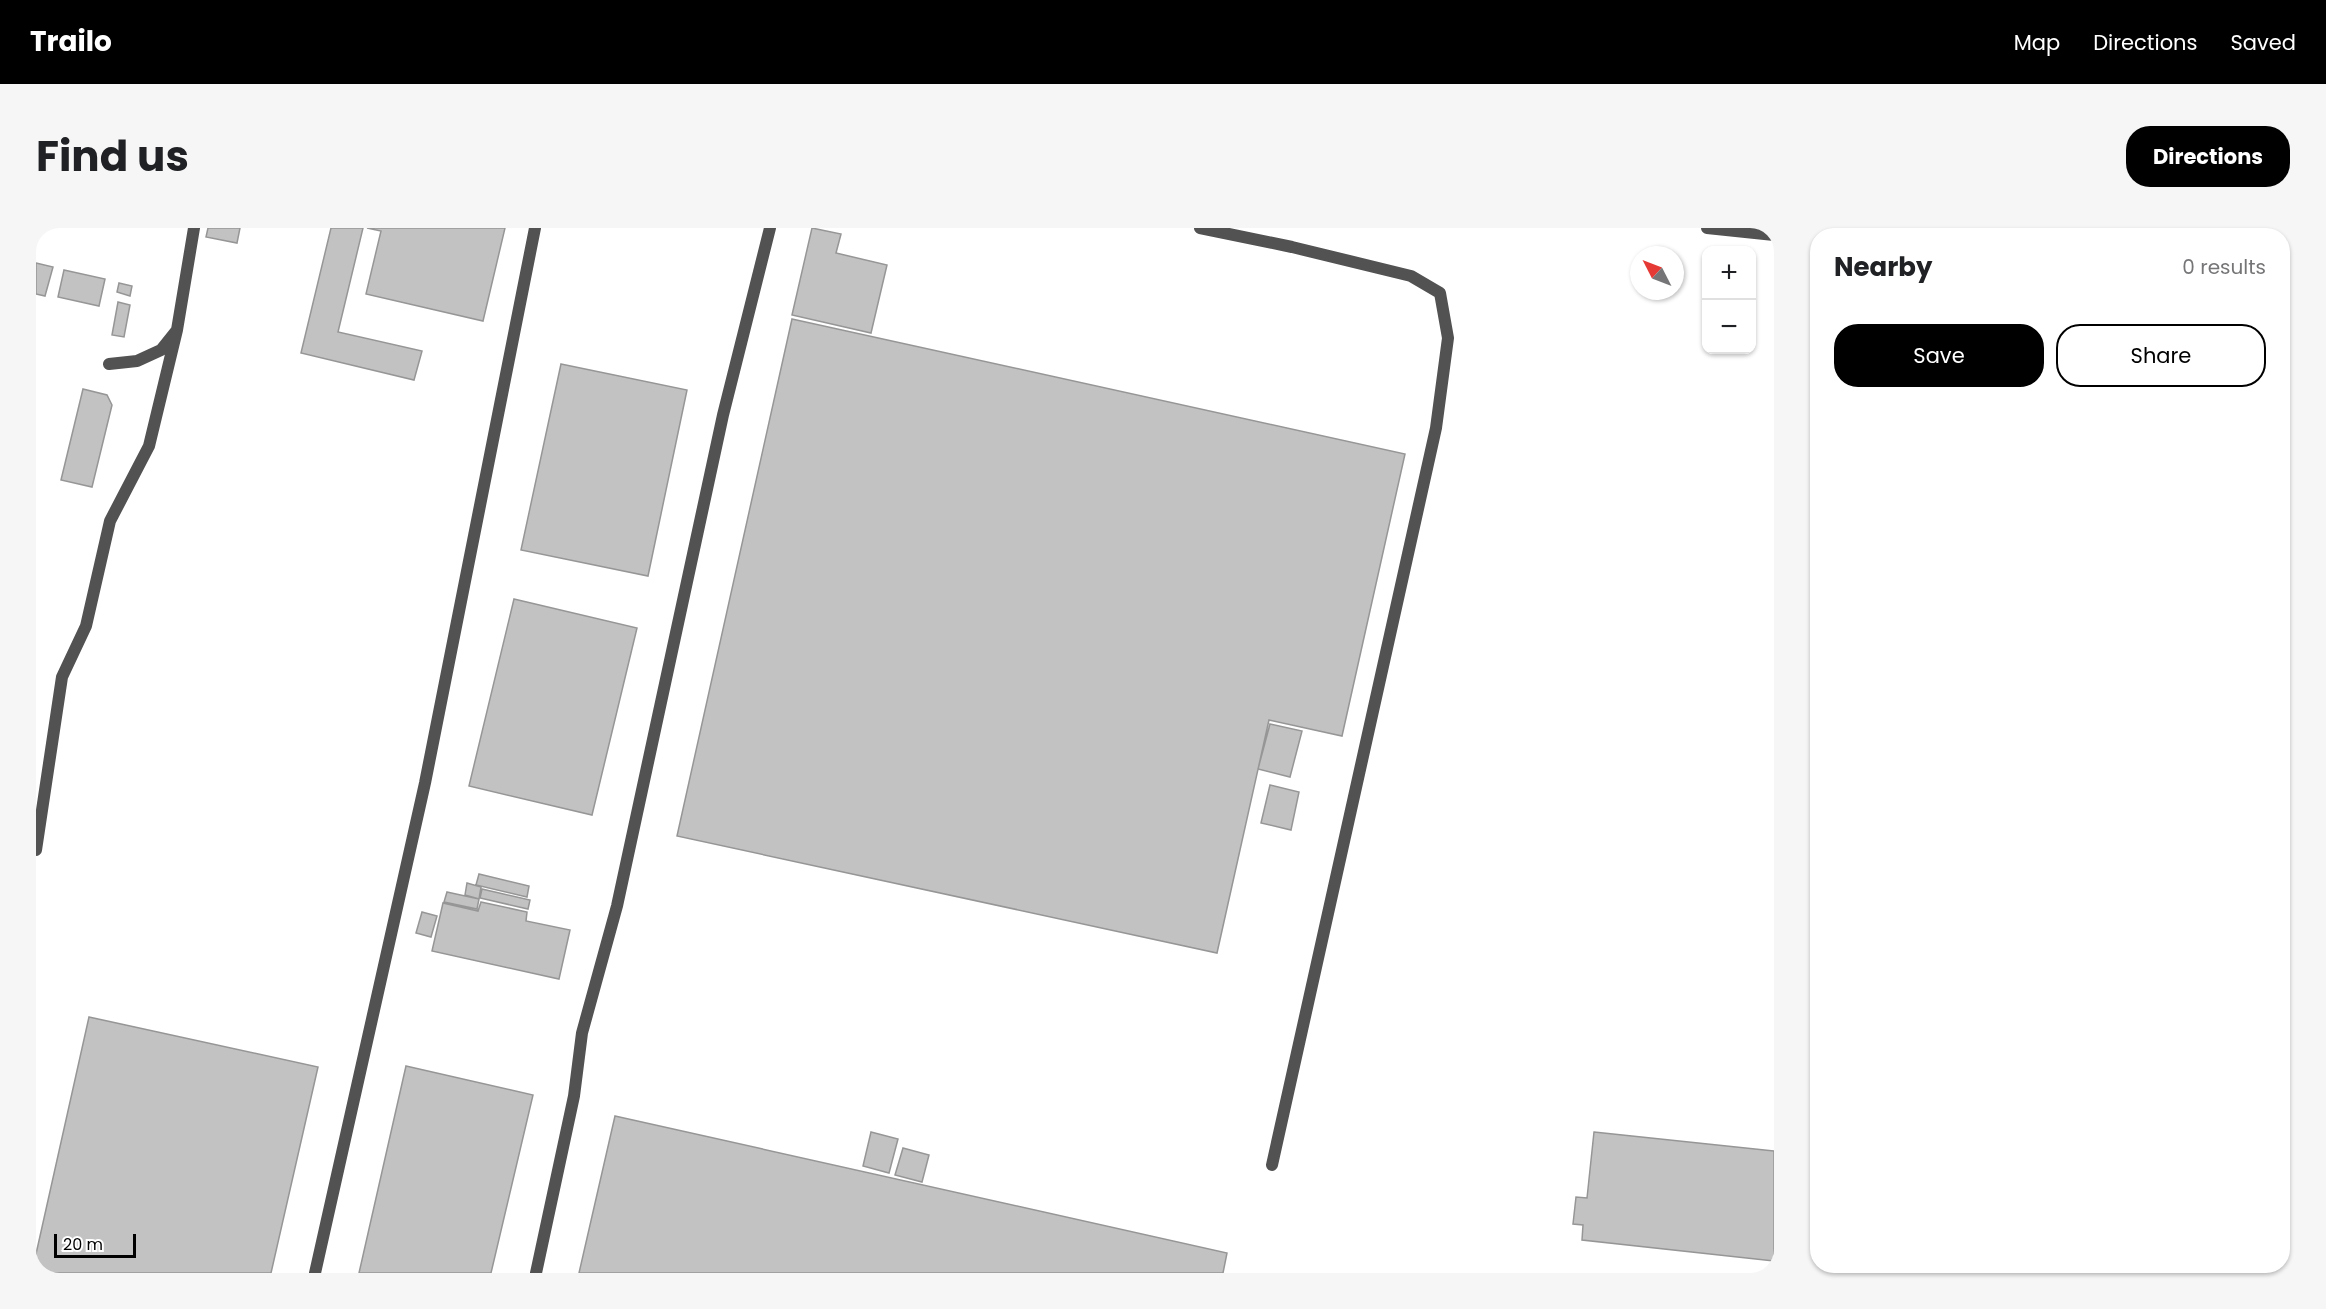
<!DOCTYPE html>
<meta charset="utf-8">
<style>
body{margin:0;font-family:Poppins,sans-serif;background:#f6f6f6;color:#202124}
.controls{position:absolute;right:18px;top:18px;display:grid;overflow:hidden;border-radius:12px;box-shadow:0 2px 4px #0004}
.controls button{width:54px;height:54px;display:grid;place-items:center;padding:0;border:0;border-bottom:2px solid #e0e0e0;background:#fff;color:#202124;font:30px sans-serif}
.compass{position:absolute;left:1594px;top:18px;width:54px;height:54px;border-radius:50%;background:#fff;box-shadow:0 2px 4px #0004;rotate:312deg}
.scale{position:absolute;left:18px;bottom:15px;width:82px;box-sizing:border-box;padding-left:6px;border:3px solid #000;border-top:0;font-size:16px;line-height:21px;white-space:nowrap;color:#000;-webkit-text-stroke:4px #fff;paint-order:stroke}
.list{margin:0;padding:0;list-style:none}
h2{display:flex;justify-content:space-between;align-items:center;height:78px;margin:0;padding:0 24px;font-size:26px}
h2 small{font-size:20px;font-weight:400;color:#757577}
.actions{display:flex;gap:12px;padding:18px 24px}
.actions a{flex:1;padding:14px 0;border:2px solid #000;border-radius:24px;text-align:center;font-size:21px;color:#000}
.actions .main{background:#000;color:#fff}
.map{position:relative;flex:none;width:1738px;height:1045px;overflow:hidden;border-radius:24px}
header{display:flex;align-items:center;gap:36px;box-sizing:border-box;height:84px;padding:0 30px;background:#000;color:#fff}
header strong{font-size:28px}
nav{display:flex;gap:33px;margin-inline-start:auto;font-size:21px}
.intro{display:flex;align-items:center;justify-content:space-between;box-sizing:border-box;height:144px;padding:0 36px}
h1{margin:0;font-size:42px}
.button{padding:15px 27px;border-radius:24px;background:#000;color:#fff;font-size:21px;font-weight:700}
main{display:flex;gap:36px;padding:0 36px}
aside{flex:1;background:#fff;border-radius:24px;box-shadow:0 2px 4px #0004}
.map>svg:first-child{display:block}
.building{fill:#c2c2c2;stroke:#969696;stroke-width:1.5}
.lines{fill:none;stroke-linecap:round;stroke-linejoin:round}
.lane{stroke:#525252;stroke-width:12}
</style>
<header>
<strong>Trailo</strong>
<nav><a>Map</a><a>Directions</a><a>Saved</a></nav>
</header>
<div class="intro"><h1>Find us</h1><a class="button">Directions</a></div>
<main>
<div class="map">
<svg width="1738" height="1045" viewBox="0 0 1738 1045">
<rect width="100%" height="100%" fill="#fff"/>
<!-- building -->
<path class="building" d="M172 0H204L201 15 170 9Z
M295 0H327L302 104 386 123 378 152 265 125Z
M331 0H469L447 93 330 66 345 3Z
M776 0 805 6 800 25 851 37 835 105 756 87Z
M0 35 17 39 9 68 0 66Z
M28 42 69 51 63 78 22 69Z
M83 55 96 58 94 68 81 64Z
M82 74 94 77 88 109 76 107Z
M756 91 1369 226 1306 508 1233 492 1181 725 641 608Z
M525 136 651 162 612 348 485 322Z
M47 161 71 167 76 177 56 259 25 252Z
M478 371 601 400 556 587 433 558Z
M1234 496 1266 503 1254 549 1222 541Z
M1234 557 1263 564 1255 602 1225 595Z
M443 646 493 658 491 669 440 657Z
M431 655 445 659 443 671 429 667Z
M446 661 494 672 492 681 444 670Z
M411 664 443 671 441 681 408 674Z
M445 674 491 684 490 693 534 702 523 751 396 723 407 675 442 683Z
M386 684 401 688 395 709 380 705Z
M53 789 282 839 235 1045H0V1026Z
M370 838 497 867 455 1045H323Z
M579 888 1191 1025 1187 1045H543Z
M835 904 862 911 853 945 827 938Z
M1558 904 1738 923V1033L1546 1012 1547 997 1537 996 1540 969 1551 970Z
M867 920 893 927 886 954 859 947Z"/>
<g class="lines">
<!-- lane -->
<path class="lane" d="M1164 0 1256 19 1375 48 1404 65 1412 110 1400 200 1236 937
M1671 0 1738 7
M73 136 101 133 125 122 141 102 158 0
M0 622 26 449 50 398 74 293 113 218 141 102
M279 1045 389 555 499 0
M500 1045 538 868 546 805 581 678 687 187 734 0"/>
</g>
</svg>
<div class="controls">
<button>+</button>
<button>−</button>
</div>
<svg class="compass" viewBox="-18 -18 36 36"><path d="M0-13l5 13h-10z" fill="#e53935"/><path d="M0 13l5-13h-10z" fill="#757577"/></svg>
<div class="scale">20 m</div>
</div>
<aside>
<h2>Nearby<small>0 results</small></h2>
<ul class="list">
</ul>
<div class="actions"><a class="main">Save</a><a>Share</a></div>
</aside>
</main>
